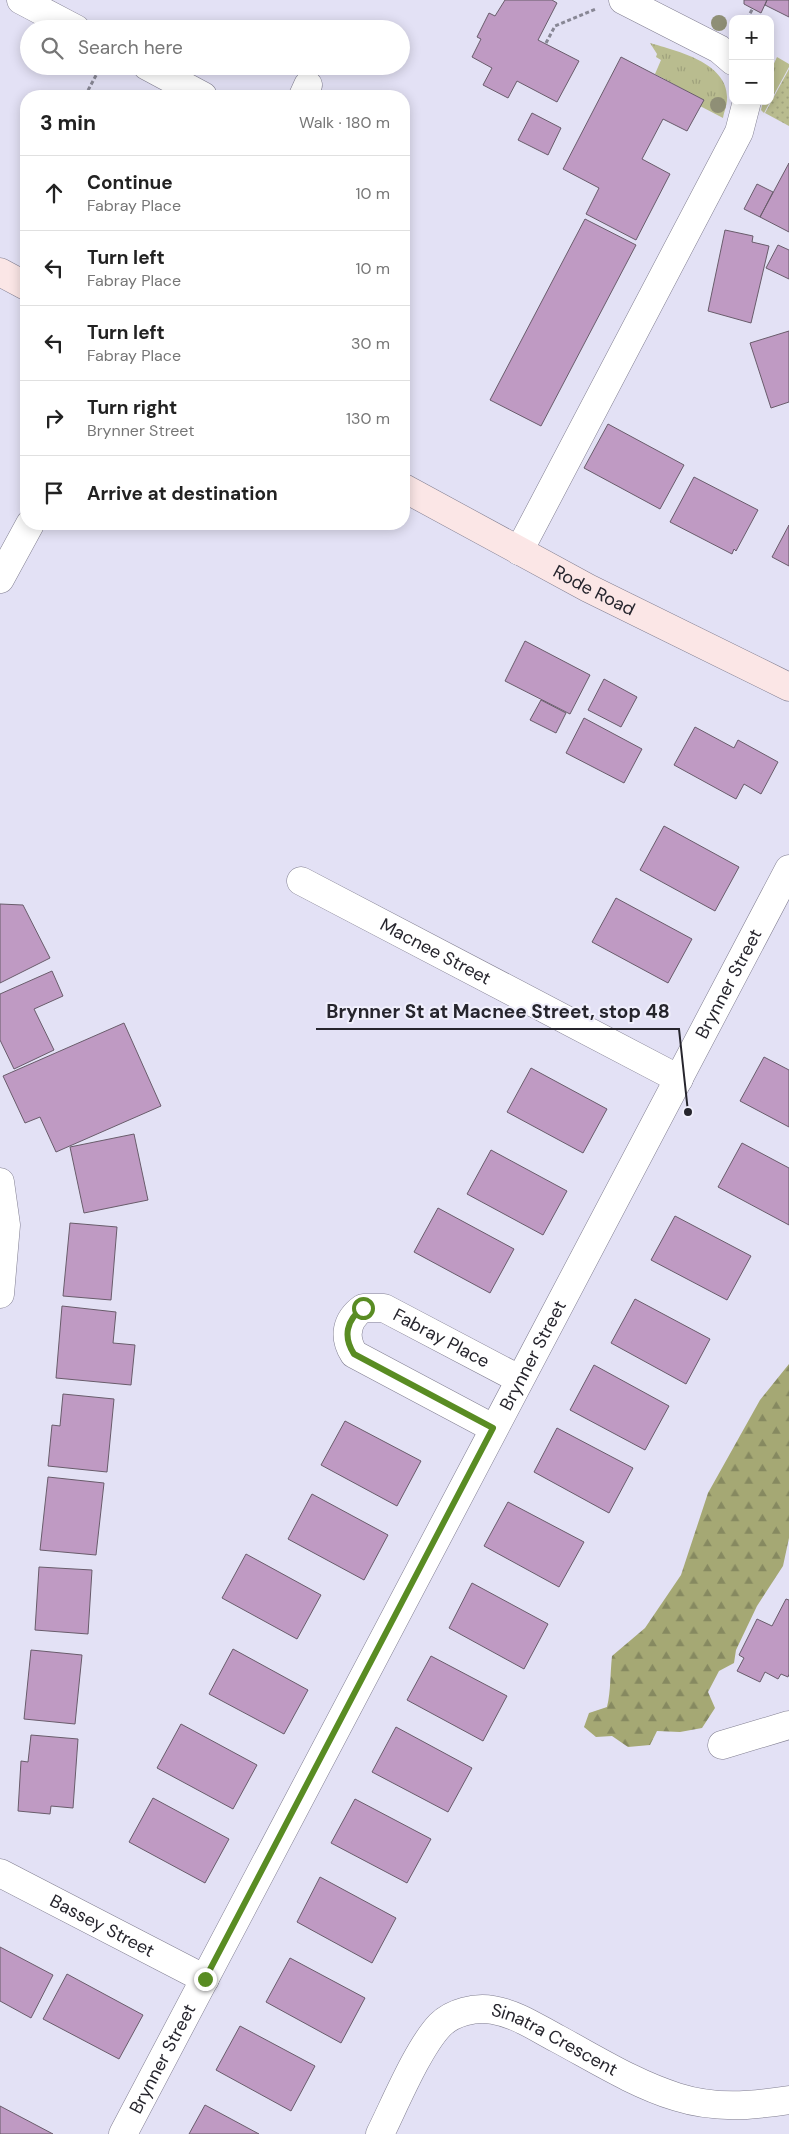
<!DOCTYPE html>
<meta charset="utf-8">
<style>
body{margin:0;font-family:"DM Sans",sans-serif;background:#f6f6f6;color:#222}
.controls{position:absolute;right:15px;top:15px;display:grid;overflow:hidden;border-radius:10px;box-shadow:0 2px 12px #0003}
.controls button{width:45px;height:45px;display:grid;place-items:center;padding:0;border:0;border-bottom:1px solid #e0e0e0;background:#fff;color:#222;font:25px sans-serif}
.stop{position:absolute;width:15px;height:15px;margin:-11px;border:4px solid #598c23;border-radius:50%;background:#fff}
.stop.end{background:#598c23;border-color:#fff;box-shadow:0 1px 5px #0008}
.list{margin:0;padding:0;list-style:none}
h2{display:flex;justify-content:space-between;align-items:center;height:65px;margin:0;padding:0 20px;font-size:21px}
h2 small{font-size:16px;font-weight:400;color:#767676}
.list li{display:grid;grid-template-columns:32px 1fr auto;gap:15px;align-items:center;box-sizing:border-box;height:75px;padding:0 20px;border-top:1px solid #e0e0e0}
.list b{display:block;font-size:19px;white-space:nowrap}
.list p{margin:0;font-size:16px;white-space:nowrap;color:#767676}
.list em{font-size:16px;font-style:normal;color:#767676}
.icon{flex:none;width:28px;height:28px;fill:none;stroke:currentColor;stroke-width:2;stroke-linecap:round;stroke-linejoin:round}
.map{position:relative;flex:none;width:789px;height:2134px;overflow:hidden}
.search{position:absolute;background:#fff;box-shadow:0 2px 12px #0003;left:20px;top:20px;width:390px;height:55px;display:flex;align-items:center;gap:12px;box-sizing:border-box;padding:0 18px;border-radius:28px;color:#767676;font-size:19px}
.panel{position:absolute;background:#fff;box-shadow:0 2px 12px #0003;left:20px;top:90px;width:390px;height:440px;border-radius:20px}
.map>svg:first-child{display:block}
.grass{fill:url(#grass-tufts)}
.forest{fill:url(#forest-firs)}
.garden{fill:url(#garden-dots)}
.building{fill:#bf9ac3;stroke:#695c6b}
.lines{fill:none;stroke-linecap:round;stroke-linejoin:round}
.minor-casing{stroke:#807e90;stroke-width:29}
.secondary-casing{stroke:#807e90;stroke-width:29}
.path{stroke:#888795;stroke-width:3;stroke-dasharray:4 2.5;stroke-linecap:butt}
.minor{stroke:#fff;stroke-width:28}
.secondary{stroke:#fbe6e6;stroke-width:28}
.tree{fill:#8f8f76}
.route{stroke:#598c23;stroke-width:6}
.labels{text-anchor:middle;stroke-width:4;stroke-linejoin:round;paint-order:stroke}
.street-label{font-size:18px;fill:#26252d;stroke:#f0effc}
.leader{fill:none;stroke:#26252d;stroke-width:2}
.callout-dot{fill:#26252d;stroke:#f0effc;stroke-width:2}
.callout-label{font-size:19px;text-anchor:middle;font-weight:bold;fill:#26252d;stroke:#f0effc;stroke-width:4;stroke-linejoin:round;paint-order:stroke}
</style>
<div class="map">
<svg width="789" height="2134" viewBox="0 0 789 2134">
<defs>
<pattern id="grass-tufts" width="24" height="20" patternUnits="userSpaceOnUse" patternTransform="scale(1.25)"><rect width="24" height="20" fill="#b9bc8f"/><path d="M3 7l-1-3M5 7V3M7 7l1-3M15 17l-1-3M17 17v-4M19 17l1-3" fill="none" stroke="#9fa17c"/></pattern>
<pattern id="forest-firs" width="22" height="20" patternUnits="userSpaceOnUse" patternTransform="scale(1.25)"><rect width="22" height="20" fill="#a5a874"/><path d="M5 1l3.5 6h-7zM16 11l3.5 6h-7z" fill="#868960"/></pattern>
<pattern id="garden-dots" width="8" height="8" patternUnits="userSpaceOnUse" patternTransform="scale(1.25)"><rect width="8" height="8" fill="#b9bc8f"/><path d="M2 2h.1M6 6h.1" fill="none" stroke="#9fa17c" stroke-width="1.8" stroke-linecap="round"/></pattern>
</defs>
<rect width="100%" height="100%" fill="#e3e1f5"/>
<!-- grass -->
<path class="grass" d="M650 43C677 51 729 63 727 99 727 105 724 112 723 118L700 106 703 100 655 74 661 60 656 57 657 54Z
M777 57 789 64V67L764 113 761 110 763 101H770V72Z"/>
<!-- forest -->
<path class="forest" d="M789 1364V1538L783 1566 757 1606 736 1650 734 1663 719 1671 708 1692 715 1708 702 1728 680 1732 657 1731 650 1745 628 1747 612 1736 596 1737 584 1727 589 1713 607 1707C611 1690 610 1674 612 1656L645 1628 681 1575 708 1493 760 1400Z"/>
<!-- garden -->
<path class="garden" d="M789 69V126L765 113Z"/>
<!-- building -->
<path class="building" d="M505 0H552L557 3 538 40 579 61 557 102 517 81 508 98 483 85 492 68 472 57 481 39 477 37 489 13 495 16Z
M744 0H767L761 13 744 4Z
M767 0H789V17L765 5Z
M621 57 704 100 687 131 663 119 642 159 670 174 636 240 586 214 599 188 563 169Z
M532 113 561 128 548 155 518 140Z
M789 163V232L760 217Z
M757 184 773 192 760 217 744 209Z
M585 219 636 245 541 426 490 400Z
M725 230 753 236 752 242 769 246 751 323 708 311Z
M778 245 789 250V279L766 268Z
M789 331V402L771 408 750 343Z
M608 424 684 465 660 509 584 468Z
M694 477 758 510 736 551 734 549 732 554 670 522Z
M789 525V566L772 557Z
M525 641 590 675 570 714 505 681Z
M604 679 637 697 621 727 588 710Z
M541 700 566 713 556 733 530 720Z
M584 718 642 749 624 783 566 753Z
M695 727 734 748 738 740 778 762 761 794 744 784 736 799 674 765Z
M664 826 739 867 715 911 640 870Z
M616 898 692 939 668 983 592 942Z
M0 904 23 905 50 958 0 983Z
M52 971 63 996 34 1009 54 1050 14 1069 0 1040V994Z
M124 1023 161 1106 56 1152 40 1117 25 1123 3 1076Z
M764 1057 789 1070V1127L740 1101Z
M531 1068 607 1109 583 1153 507 1112Z
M134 1134 148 1200 84 1213 70 1147Z
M742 1143 789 1168V1225L718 1187Z
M491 1150 567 1191 543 1235 467 1194Z
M438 1208 514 1249 490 1293 414 1252Z
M675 1216 751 1256 727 1300 651 1260Z
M70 1223 117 1227 111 1300 63 1296Z
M635 1299 710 1339 686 1384 611 1343Z
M62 1306 116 1312 113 1343 135 1345 131 1385 56 1378Z
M594 1365 669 1406 645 1450 570 1410Z
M63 1394 114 1399 107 1472 48 1466 52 1425 60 1426Z
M345 1421 421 1461 397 1506 321 1465Z
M557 1428 633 1468 609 1513 534 1472Z
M48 1477 104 1483 96 1555 40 1550Z
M312 1494 388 1535 364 1580 288 1539Z
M508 1502 584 1542 559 1587 484 1546Z
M246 1554 321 1595 297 1639 222 1598Z
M39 1567 92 1570 88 1634 35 1630Z
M472 1583 548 1624 524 1669 449 1628Z
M786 1599 789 1600V1674L788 1677 781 1674 778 1679 765 1672 760 1682 737 1671 744 1658 739 1655 757 1619 772 1626Z
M233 1649 308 1690 284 1734 209 1694Z
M31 1650 82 1655 75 1724 24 1719Z
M431 1656 507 1696 483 1741 407 1700Z
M181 1724 257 1765 233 1809 157 1768Z
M396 1727 472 1768 448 1812 372 1772Z
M31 1735 78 1739 73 1808 51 1806 50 1814 18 1811 21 1761 28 1762Z
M153 1798 229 1839 205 1883 129 1842Z
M355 1799 431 1839 407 1883 331 1843Z
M320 1877 396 1918 372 1963 297 1922Z
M0 1947 53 1975 31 2018 0 2001Z
M290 1958 365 1998 341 2043 266 2002Z
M67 1974 143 2015 119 2059 43 2019Z
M240 2026 315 2066 291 2111 216 2070Z
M205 2105 259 2134H189Z
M0 2106 53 2134H0Z"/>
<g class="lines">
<defs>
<g id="minor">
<path d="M21 0 76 29"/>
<path d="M623 0 719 49 733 61"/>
<path d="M147 66 203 96"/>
<path d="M303 96 308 85"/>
<path d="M519 551 739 132 747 101"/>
<path d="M0 579 30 524"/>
<path id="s1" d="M301 881 679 1079"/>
<path d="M0 1182 6 1225 0 1294"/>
<path id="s2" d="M493 1428 354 1354C343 1337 346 1320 363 1308H384L519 1379"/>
<path d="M722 1745 789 1725"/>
<path id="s3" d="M0 1873 205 1979"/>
<path id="s4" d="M123 2134 789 869"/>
<path id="s5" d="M380 2134C395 2104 418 2048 440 2025 453 2012 475 2007 493 2010 517 2014 537 2028 558 2039 597 2060 635 2084 677 2097 715 2109 750 2106 789 2100"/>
</g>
<g id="secondary">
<path d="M0 272 26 286"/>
<path id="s6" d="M404 488 588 588 789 687"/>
</g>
</defs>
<!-- minor casing -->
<use href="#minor" class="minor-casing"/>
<!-- secondary casing -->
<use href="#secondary" class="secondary-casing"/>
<!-- path -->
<path class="path" d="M747 19 753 8
M546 43 555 26 596 9
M85 96 101 66
M22 217 26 209"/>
<!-- minor -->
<use href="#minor" class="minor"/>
<!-- secondary -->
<use href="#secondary" class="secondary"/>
</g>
<!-- trees -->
<g class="tree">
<circle cx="719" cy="23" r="8"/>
<circle cx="718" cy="105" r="8"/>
</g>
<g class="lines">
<!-- route -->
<path class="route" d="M205 1979 493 1428 354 1354C343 1337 346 1320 363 1308"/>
</g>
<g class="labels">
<!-- street labels -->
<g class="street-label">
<text dy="6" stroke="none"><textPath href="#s6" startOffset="216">Rode Road</textPath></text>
<text dy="6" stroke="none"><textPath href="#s1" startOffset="152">Macnee Street</textPath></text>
<text dy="6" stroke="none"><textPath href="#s4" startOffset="1300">Brynner Street</textPath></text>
<text dy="6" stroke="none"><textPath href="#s2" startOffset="296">Fabray Place</textPath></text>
<text dy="6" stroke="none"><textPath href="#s4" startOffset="880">Brynner Street</textPath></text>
<text dy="6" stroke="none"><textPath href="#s3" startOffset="115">Bassey Street</textPath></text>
<text dy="6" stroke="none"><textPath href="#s5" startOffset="250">Sinatra Crescent</textPath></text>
<text dy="6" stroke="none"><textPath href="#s4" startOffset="85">Brynner Street</textPath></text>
</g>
</g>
<!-- callouts -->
<path class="leader" d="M688 1112L679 1029H316"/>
<circle class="callout-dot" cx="688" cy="1112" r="5"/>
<g class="callout-label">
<text x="498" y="1018">Brynner St at Macnee Street, stop 48</text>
</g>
</svg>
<div class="controls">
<button>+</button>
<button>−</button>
</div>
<div class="stop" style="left:363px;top:1308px"></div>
<div class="stop end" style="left:205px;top:1979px"></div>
<div class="search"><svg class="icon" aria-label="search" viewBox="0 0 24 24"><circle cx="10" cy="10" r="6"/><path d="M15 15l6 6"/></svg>Search here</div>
<section class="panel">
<h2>3 min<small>Walk · 180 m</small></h2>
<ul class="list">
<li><svg class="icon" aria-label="ahead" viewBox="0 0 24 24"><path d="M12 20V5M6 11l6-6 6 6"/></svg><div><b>Continue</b><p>Fabray Place</p></div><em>10 m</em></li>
<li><svg class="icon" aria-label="left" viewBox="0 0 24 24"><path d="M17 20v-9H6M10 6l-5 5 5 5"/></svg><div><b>Turn left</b><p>Fabray Place</p></div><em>10 m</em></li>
<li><svg class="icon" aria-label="left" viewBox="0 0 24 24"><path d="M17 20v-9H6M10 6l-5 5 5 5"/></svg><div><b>Turn left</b><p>Fabray Place</p></div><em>30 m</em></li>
<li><svg class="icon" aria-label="right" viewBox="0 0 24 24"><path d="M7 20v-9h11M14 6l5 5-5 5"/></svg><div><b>Turn right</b><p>Brynner Street</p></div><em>130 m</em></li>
<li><svg class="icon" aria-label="arrive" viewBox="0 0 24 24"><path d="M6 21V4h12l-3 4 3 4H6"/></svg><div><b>Arrive at destination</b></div></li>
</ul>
</section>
</div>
